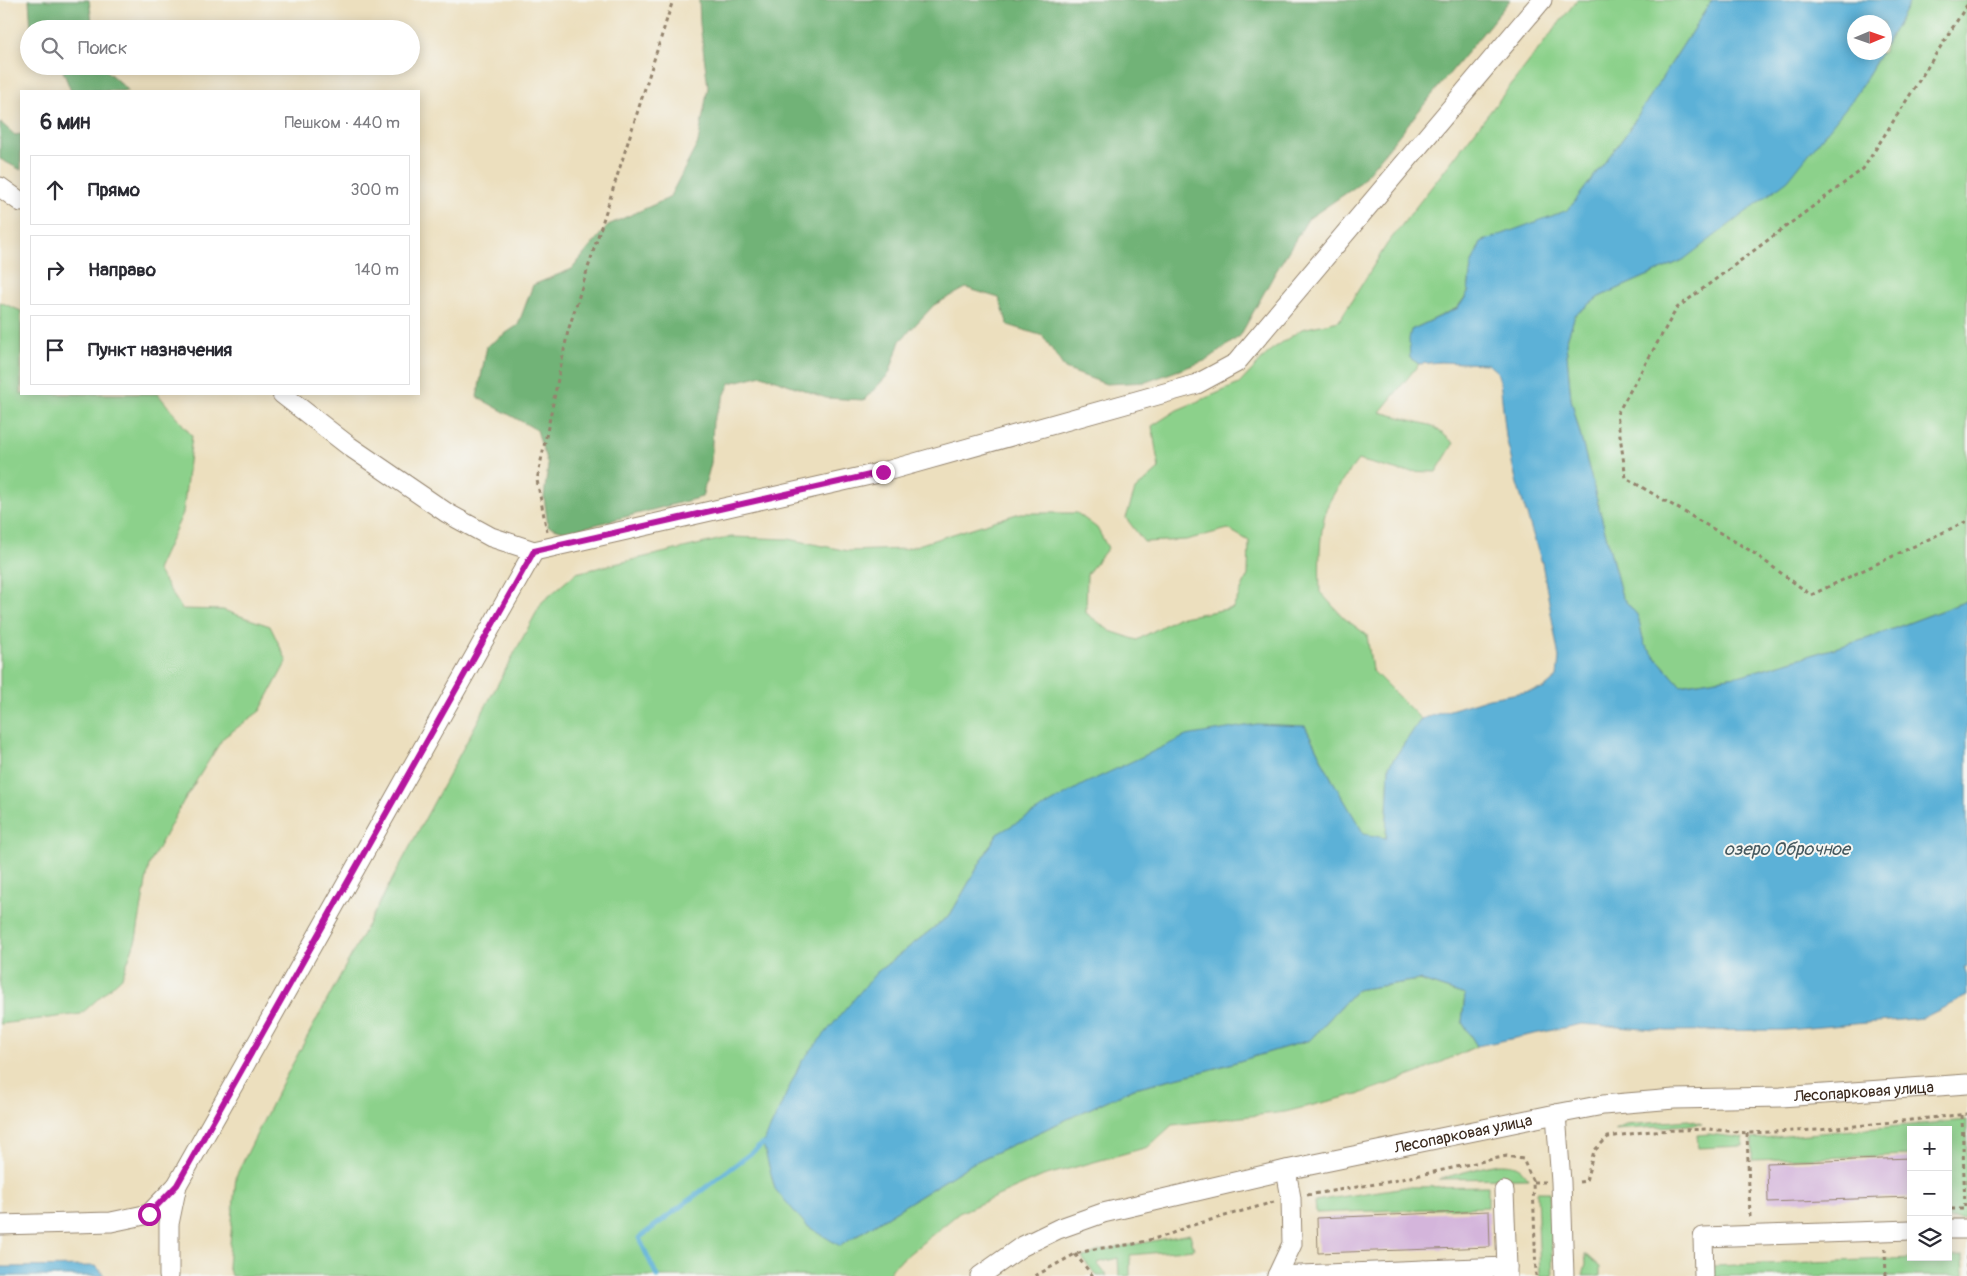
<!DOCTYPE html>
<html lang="ru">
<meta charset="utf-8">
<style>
body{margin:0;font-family:Pangolin,sans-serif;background:#f7f7f7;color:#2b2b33}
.controls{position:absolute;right:15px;bottom:15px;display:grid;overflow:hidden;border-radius:0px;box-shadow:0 2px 12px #0003}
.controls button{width:45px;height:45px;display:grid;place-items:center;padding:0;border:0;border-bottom:1px solid #e1e1e2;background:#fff;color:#2b2b33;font:25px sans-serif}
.compass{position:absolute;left:1847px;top:15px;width:45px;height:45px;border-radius:50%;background:#fff;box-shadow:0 2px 12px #0003;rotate:88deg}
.stop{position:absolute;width:15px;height:15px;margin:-11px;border:4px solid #b5179e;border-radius:50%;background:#fff}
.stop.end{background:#b5179e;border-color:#fff;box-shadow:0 1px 5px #0008}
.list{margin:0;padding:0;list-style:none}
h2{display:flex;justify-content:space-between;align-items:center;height:65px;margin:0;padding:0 20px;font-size:21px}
h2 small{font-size:16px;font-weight:400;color:#7c7c81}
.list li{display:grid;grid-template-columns:32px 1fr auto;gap:15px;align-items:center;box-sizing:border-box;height:70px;margin:0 10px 10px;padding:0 10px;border:1px solid #e1e1e2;border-radius:0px}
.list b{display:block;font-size:19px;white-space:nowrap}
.list em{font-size:16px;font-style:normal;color:#7c7c81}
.icon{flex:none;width:28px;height:28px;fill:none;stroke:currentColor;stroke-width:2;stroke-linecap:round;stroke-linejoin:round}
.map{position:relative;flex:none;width:1967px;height:1276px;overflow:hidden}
.search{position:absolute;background:#fff;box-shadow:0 2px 12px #0003;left:20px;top:20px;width:400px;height:55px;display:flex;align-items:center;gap:12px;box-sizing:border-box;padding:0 18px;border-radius:28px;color:#7c7c81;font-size:19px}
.panel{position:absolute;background:#fff;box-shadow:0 2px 12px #0003;left:20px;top:90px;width:400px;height:305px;border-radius:0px}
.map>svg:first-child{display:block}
.green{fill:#8cd18b;stroke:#647e54}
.forest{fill:#71b377;stroke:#566e4a}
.water{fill:#5bb1d7;stroke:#4b6e7a}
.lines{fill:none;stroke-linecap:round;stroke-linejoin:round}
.stream{stroke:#5bb1d7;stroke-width:5}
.building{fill:#d4b5db}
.minor-casing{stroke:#94846e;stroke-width:21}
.path{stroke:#94846e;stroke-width:3;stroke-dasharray:4 4;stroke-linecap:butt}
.minor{stroke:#fff;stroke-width:19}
.route{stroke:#b5179e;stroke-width:6}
.labels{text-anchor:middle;stroke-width:4;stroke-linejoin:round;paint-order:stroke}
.street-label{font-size:16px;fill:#3b2a1e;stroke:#f6f6f2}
.water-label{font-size:18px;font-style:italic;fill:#46595f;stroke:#f6f6f2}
</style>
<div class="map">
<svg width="1967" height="1276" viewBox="0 0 1967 1276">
<rect width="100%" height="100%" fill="#f6f6f2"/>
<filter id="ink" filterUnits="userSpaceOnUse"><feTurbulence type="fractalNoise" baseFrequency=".02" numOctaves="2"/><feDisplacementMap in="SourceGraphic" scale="10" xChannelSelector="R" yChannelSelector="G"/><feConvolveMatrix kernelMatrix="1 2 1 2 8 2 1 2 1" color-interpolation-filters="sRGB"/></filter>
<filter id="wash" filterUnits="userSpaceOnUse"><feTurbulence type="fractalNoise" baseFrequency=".0096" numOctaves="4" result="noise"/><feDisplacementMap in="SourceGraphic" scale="20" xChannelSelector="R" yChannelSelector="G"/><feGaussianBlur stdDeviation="1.12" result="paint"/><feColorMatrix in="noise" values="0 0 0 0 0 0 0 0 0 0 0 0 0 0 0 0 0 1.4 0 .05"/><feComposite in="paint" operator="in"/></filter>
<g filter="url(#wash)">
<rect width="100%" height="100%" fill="#ecdfbe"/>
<!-- green -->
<path class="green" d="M1577 0H1712L1624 137 1568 211 1481 242 1471 265 1468 293 1457 308 1411 330 1410 358 1419 364 1380 412 1433 426 1454 443 1436 472 1399 471 1358 460C1349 472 1330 496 1326 510 1319 536 1319 565 1320 592L1344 618 1367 635 1372 670 1421 719 1389 766 1386 838 1364 835 1330 776 1305 726 997 834 950 915 876 973 840 1246 973 1163 1134 1088 1209 1070 1310 1040 1356 990 1419 980 1465 995 1462 1022 1477 1046 1418 1073 1362 1093 1285 1112 1172 1125 1148 1147 1043 1176 959 1213 894 1266 888 1276H231L228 1266 236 1176 278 1091 542 602 576 573 731 537 789 539 848 551 905 549 1020 513H1077L1097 528 1108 548 1087 574 1086 613 1110 631 1137 640 1177 618 1233 608 1248 575 1249 541 1228 529 1186 540 1144 542 1126 518 1135 490 1159 469 1152 426 1177 410 1239 384 1271 350 1302 329 1339 321 1387 244Z
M1911 0H1967V601L1866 639 1742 675 1680 685 1644 644 1638 616 1622 597 1571 399 1566 343 1575 315 1599 297 1683 260 1856 95 1881 53 1884 52 1885 46Z
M0 302 21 311V394H158L192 436 183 513 157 570 182 609 223 610 270 626 287 661 260 711 223 738 183 802 149 865 136 939 122 977 81 1014 0 1024Z
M1688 1120 1702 1124 1614 1130 1626 1125Z
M1967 1120V1218L1948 1219V1130H1911V1155L1752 1160V1139Z
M1709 1134 1743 1138V1146L1698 1148 1697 1135Z
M1499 1164C1513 1164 1520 1165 1528 1178L1439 1179 1483 1167Z
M1488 1186V1207L1316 1213 1315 1201 1405 1187Z
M1537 1192H1549L1553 1276H1540Z
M1190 1234 1194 1249 1130 1255V1276H1119L1118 1258 1097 1263 1107 1276H1097L1082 1258 1099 1251Z
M1585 1254 1600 1267V1276H1583L1586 1264Z
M1963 1256 1964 1276H1714L1713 1266Z"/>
<!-- forest -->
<path class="forest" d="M29 0H89L93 29H31Z
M699 0H1510L1358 185 1308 219 1275 273 1240 336 1207 360 1146 382 1106 384 1065 369 1043 336 1008 325 999 298 966 288 934 305 900 341 889 374 864 400 826 398 762 375 730 383 713 421 711 463 702 497 567 532 548 526 544 497 548 466 537 430 477 397 487 346 518 325 533 285 572 269 608 225 669 198 698 143 708 87 700 24Z
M61 66H101L129 91H71Z
M0 122 15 135 21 134V170L0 159Z"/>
<!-- water -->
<path class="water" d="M1712 0H1911L1885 46 1884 22H1854V52L1881 53 1856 95 1788 180 1683 260 1599 297 1575 315 1566 343 1571 399 1622 597 1638 616 1644 644 1680 685 1742 675 1866 639 1967 601V967H1964L1967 976V996L1923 1018 1786 1030 1667 1031 1582 1024 1477 1046 1462 1022 1465 995 1419 980 1356 990 1310 1040 1209 1070 1134 1088 973 1163 840 1246 807 1226 775 1189 763 1144 801 1062 876 973 950 915 997 834 1084 784 1186 736 1257 724 1305 726 1330 776 1364 834 1386 838 1389 766 1421 719 1489 698 1543 689 1557 677 1559 658 1542 563 1517 484 1506 437 1500 381 1497 372 1488 364 1440 362 1419 364 1410 358 1409 339 1411 330 1458 308 1468 293 1471 265 1481 242 1568 210 1624 137Z
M96 1266 105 1276H0V1267Z"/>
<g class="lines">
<!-- stream -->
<path class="stream" d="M657 1276 639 1238 763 1144"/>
</g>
<g id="blocks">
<!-- building -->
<path class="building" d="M1911 1158V1197L1768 1202 1767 1163Z
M1489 1211 1490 1247 1318 1253 1317 1218Z"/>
</g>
</g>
<g filter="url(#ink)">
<use href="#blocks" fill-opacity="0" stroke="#94846e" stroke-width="1"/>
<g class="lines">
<defs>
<g id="minor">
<path d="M0 187 21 202"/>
<path d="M282 394 349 446 447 513 491 537 534 551 883 472 1197 384 1236 363 1542 0"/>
<path d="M1556 1114 1561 1182 1564 1276"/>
<path d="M1504 1191 1507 1267"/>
<path d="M0 1225 111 1222 149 1214 177 1185 534 551"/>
<path d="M1948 1229H1967"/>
<path d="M1424 1270 1507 1267V1276"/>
<path d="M169 1276V1224L177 1185"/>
<path id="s1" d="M980 1276 1021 1247 1058 1229 1103 1213 1286 1170 1556 1114 1603 1105 1674 1099 1781 1097 1967 1084"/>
<path d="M1277 1276 1424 1270V1276"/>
<path d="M1277 1276 1292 1244 1291 1198 1286 1170"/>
<path d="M1704 1276 1703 1237 1911 1230"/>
</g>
</defs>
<!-- minor casing -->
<use href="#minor" class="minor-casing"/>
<!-- path -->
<path class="path" d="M1967 5 1863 169 1677 308 1617 414 1626 478 1751 551 1811 595 1967 521
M547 532 537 480 568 331 673 0
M1747 1133 1750 1217H1752
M1533 1182H1545
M1579 1182 1586 1181 1594 1151 1608 1137 1651 1131 1709 1129 1747 1133 1818 1130 1967 1114
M1307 1195 1388 1182 1507 1156 1523 1159 1533 1182 1536 1276
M1951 1209H1965L1962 1114
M1885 1248 1886 1276
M1075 1254 1093 1276
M1035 1276 1075 1254 1095 1249 1134 1244 1168 1235 1186 1227 1274 1202
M1967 1276V1252"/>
<!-- minor -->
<use href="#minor" class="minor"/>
</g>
</g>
<g class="lines" filter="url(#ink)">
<!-- route -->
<path class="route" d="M149 1214 177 1185 534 551 883 472"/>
</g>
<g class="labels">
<!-- street labels -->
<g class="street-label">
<text dy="6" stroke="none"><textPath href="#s1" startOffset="912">Лесопарковая улица</textPath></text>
<text dy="6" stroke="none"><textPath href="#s1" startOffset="508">Лесопарковая улица</textPath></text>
</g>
<!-- water labels -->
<g class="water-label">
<text x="1787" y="855">озеро Оброчное</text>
</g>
</g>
</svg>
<div class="controls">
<button>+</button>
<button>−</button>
<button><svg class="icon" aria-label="layers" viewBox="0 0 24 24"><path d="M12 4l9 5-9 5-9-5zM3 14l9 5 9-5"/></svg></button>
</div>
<svg class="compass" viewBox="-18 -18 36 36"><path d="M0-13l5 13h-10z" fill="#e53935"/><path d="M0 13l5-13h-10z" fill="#7c7c81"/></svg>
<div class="stop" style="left:149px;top:1214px"></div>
<div class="stop end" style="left:883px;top:472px"></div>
<div class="search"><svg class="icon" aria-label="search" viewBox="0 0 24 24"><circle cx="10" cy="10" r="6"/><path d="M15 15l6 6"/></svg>Поиск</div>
<section class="panel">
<h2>6 мин<small>Пешком · 440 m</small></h2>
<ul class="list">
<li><svg class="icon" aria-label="ahead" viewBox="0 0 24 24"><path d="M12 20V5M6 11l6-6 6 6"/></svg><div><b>Прямо</b></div><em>300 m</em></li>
<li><svg class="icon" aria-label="right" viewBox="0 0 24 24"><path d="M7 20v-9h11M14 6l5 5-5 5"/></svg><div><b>Направо</b></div><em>140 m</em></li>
<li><svg class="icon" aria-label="arrive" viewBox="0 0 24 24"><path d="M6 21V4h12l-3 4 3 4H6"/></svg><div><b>Пункт назначения</b></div></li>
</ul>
</section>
</div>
